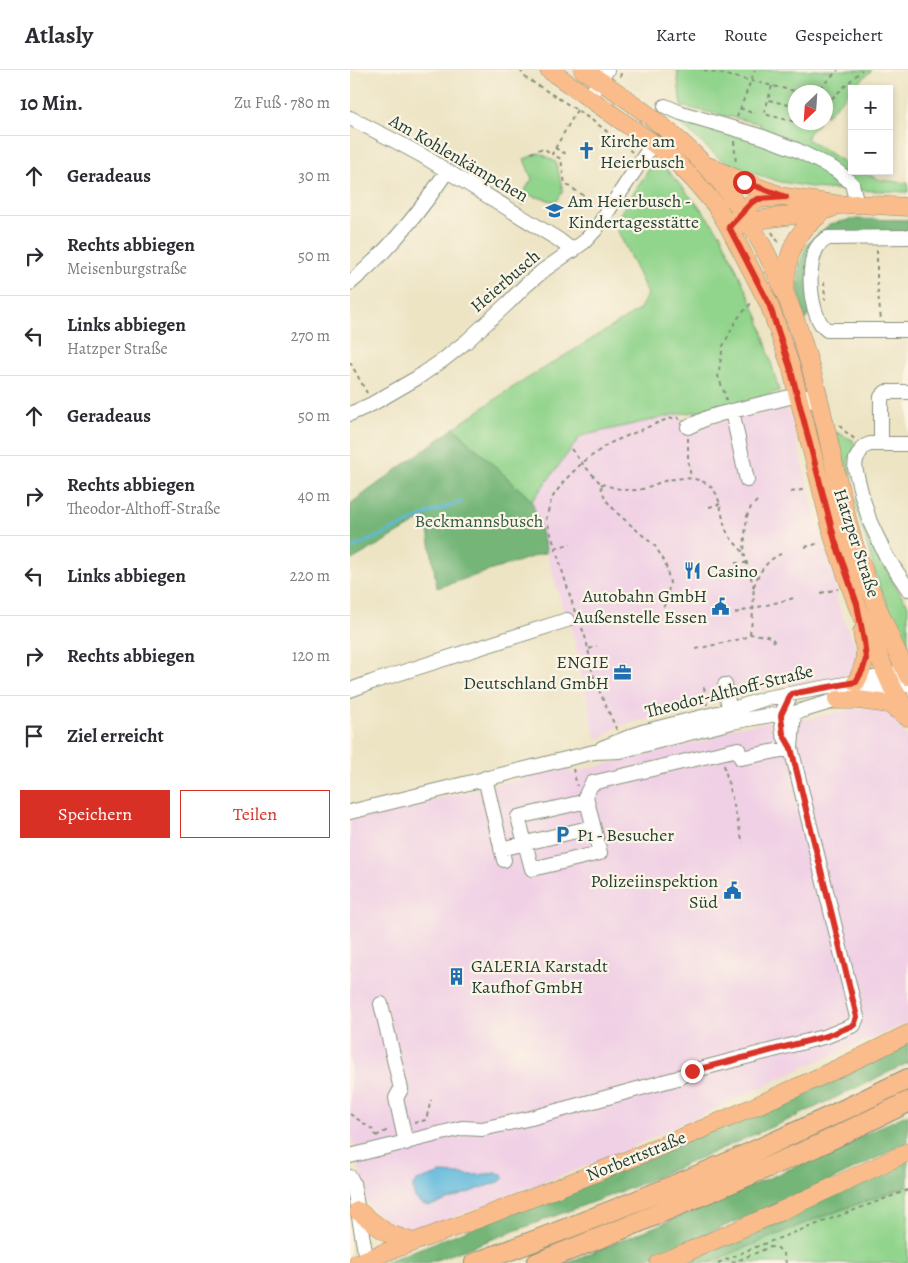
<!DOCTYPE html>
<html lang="de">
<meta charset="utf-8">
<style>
body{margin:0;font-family:Alegreya,serif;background:#f7f7f7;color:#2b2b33}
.controls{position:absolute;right:15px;top:15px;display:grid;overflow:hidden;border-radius:0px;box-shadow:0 2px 8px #0003}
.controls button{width:45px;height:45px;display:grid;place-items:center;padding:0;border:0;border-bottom:1px solid #e1e1e2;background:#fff;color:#2b2b33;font:25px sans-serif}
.compass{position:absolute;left:438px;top:15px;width:45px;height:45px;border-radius:50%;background:#fff;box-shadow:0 2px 8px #0003;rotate:205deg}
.stop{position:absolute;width:15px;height:15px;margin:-11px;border:4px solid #d93025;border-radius:50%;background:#fff}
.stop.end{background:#d93025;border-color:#fff;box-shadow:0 1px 5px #0008}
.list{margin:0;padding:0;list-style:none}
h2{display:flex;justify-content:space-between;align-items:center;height:65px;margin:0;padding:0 20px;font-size:21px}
h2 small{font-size:16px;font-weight:400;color:#7c7c81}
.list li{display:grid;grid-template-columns:32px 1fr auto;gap:15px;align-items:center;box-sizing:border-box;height:80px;padding:0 20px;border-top:1px solid #e1e1e2}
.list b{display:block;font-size:19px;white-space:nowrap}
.list p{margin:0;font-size:16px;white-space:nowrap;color:#7c7c81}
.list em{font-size:16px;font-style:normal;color:#7c7c81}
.actions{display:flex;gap:10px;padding:15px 20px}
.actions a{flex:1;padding:11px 0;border:1px solid #d93025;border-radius:0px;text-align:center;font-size:18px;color:#d93025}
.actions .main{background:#d93025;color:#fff}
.icon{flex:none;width:28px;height:28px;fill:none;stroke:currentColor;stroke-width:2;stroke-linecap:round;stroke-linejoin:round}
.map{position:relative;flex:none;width:558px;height:1193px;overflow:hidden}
header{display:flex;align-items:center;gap:30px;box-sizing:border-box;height:70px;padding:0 25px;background:#fff;border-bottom:1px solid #e1e1e2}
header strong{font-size:24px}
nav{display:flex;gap:28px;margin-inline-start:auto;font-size:18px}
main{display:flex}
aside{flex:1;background:#fff}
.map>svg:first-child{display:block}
.built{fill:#f0d0e5}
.green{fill:#91d48c;stroke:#588860}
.forest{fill:#74b678;stroke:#4a7a56}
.water{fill:#5fb8dd;stroke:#3f7a88}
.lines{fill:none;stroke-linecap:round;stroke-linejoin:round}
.stream{stroke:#5fb8dd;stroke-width:3}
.minor-casing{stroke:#86907c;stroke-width:16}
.major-casing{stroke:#86907c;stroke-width:19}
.highway-casing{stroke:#86907c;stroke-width:22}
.path{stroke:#86907c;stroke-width:2;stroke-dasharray:4 4;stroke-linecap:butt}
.minor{stroke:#fff;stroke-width:14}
.major{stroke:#f9bc8a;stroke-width:18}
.highway{stroke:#f9bc8a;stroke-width:20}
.route{stroke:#d93025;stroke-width:6}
.labels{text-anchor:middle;stroke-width:4.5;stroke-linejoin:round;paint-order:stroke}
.poi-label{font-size:18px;fill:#1f3d34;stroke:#fcf5e5;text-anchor:start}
.street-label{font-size:18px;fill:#1f3d34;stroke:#fcf5e5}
.park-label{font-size:18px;fill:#365b46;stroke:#fcf5e5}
</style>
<header>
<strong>Atlasly</strong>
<nav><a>Karte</a><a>Route</a><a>Gespeichert</a></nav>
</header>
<main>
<aside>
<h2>10 Min.<small>Zu Fuß · 780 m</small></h2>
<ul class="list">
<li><svg class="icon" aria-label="ahead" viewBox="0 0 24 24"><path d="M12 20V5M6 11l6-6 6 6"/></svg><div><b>Geradeaus</b></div><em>30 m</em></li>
<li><svg class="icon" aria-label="right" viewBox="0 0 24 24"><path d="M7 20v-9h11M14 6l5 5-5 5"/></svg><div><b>Rechts abbiegen</b><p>Meisenburgstraße</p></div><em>50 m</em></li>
<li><svg class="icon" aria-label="left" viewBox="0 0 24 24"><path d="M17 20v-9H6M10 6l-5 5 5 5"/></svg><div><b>Links abbiegen</b><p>Hatzper Straße</p></div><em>270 m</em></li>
<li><svg class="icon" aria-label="ahead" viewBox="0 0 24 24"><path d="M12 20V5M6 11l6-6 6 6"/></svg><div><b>Geradeaus</b></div><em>50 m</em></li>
<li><svg class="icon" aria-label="right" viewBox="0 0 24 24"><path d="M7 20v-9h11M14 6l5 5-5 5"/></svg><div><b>Rechts abbiegen</b><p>Theodor-Althoff-Straße</p></div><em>40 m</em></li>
<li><svg class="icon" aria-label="left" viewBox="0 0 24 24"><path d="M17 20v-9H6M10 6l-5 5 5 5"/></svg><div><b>Links abbiegen</b></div><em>220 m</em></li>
<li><svg class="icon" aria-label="right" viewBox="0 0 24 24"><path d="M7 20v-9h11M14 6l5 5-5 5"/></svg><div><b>Rechts abbiegen</b></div><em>120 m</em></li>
<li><svg class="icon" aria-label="arrive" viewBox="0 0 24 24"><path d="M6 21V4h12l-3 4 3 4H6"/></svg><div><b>Ziel erreicht</b></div></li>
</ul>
<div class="actions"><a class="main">Speichern</a><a>Teilen</a></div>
</aside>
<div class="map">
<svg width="558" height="1193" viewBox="0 0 558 1193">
<rect width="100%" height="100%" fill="#fcf5e5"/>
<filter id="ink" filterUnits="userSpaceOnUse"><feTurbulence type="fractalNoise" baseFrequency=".02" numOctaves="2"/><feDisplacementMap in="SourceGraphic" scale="10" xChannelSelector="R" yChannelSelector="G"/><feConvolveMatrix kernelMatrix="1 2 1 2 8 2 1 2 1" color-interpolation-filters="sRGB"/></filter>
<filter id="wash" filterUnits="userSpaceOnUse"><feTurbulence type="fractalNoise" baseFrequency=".0096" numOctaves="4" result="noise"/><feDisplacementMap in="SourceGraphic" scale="20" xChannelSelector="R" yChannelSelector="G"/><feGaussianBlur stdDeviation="1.12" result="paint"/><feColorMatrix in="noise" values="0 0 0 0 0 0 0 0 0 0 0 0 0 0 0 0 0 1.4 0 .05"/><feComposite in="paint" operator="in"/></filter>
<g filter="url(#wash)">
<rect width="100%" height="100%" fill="#ede4c4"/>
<!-- built -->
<path class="built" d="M433 337 440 345 469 461 485 512 487 532 506 579V597L501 602 488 608H474L418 618 370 629 358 635 268 656 255 666 246 669 219 546 215 547 182 431 231 366 328 344 345 358Z
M507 638 533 640 542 644 558 669V953L457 996 267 1084 68 1161 51 1159 35 1152 24 1141 16 1129 0 1056V751L214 698 219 699 220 703 364 668 375 659 418 652 423 657Z"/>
<!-- green -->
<path class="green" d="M327 0H522L502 19 476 46V22H446V52L469 53 458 64 457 69 502 97V101H509L531 110 558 113V122L473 119 431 112 396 101 369 88 319 44 402 66 411 54 331 36Z
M190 83 206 92 213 121 206 132 179 125 174 135 168 131 182 109 174 89Z
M312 94 351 139 371 165 409 249 429 321 376 338 328 344 231 366 182 431 104 358 157 321 289 240 298 224 264 153 301 96Z
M486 362 503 370 505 377 498 392 505 427 522 472 550 524 558 534V581L529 515 494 398Z
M558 1116V1193H358L460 1151Z"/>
<!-- forest -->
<path class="forest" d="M504 149 558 150V162L472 166 461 240 455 251 448 219 449 193 459 172 480 154Z
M104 358 182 431 197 482 87 518 76 447 0 491V434Z
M558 971V993L447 1046 283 1117 78 1193H32L268 1102Z
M558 1044V1073L459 1121 287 1193H216L346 1140 442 1098Z
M558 1090V1116L460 1151 358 1193H329Z"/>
<!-- water -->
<path class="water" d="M91 1103 124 1105 147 1103 152 1104 154 1107 151 1111 80 1136C67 1134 62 1127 63 1115L67 1111Z"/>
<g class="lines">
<!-- stream -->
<path class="stream" d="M0 479 82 442 111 432"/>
</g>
</g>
<g filter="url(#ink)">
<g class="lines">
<defs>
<path id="minor" d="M239 27 257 0
M315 36 331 43 413 67 447 80 484 99 496 108 502 114 507 134
M0 48 47 72 73 86 209 170 223 181
M558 167 478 168C475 170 471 172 469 175 455 191 459 248 477 260H558
M0 213C37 182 70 142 97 101
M382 341 397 410
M0 344 22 334 67 308 93 290 117 271 158 233 176 215 194 200 234 172 246 159 303 73
M338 357 357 348 370 344 448 325 456 326 471 336
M531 374V327L536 322H558
M558 374H520L513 377 506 389 505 398 512 426 520 452 536 486 558 519
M375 615 381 649
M0 620 22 612 217 550
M252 678 292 662 380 640 417 628 506 612 558 600
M441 678 444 643
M135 708 154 790
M237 731 250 783 182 799 168 747Z
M237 731 236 725 242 713 388 679 391 688 441 678
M0 742 244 682 270 681 382 652 421 645 444 643 487 630 529 619 558 615
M151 779 243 757
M31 934 51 1019 46 1028 56 1073
M0 1086 112 1058 132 1059 181 1048 328 1008 342 1001 477 966 504 955 507 947 441 678 433 664 431 645 441 624
M0 1107 3 1113 17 1193"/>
<path id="major" d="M199 0 303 73 323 89 343 109 367 137 379 157 419 234 441 297 484 470 507 535 542 617 558 643
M233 0C276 27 319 58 355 95 416 159 451 253 471 337 482 384 491 431 505 477 520 521 538 564 558 606
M358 96 394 112 429 125
M385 151 403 132 408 129 436 127 491 135 507 134 558 137
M387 155 414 149 473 141 482 138
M434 219C437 200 438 179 451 163 457 155 466 148 473 141
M506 612C517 592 516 584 512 562
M487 630H508L539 634 557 647
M8 1141 37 1163 63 1172
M7 1193C51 1176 95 1161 138 1145 281 1090 422 1033 558 964
M309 1193 335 1183 429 1142 558 1082"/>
<path id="highway" d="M125 1193C237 1152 347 1108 455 1058 490 1042 524 1025 558 1009
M187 1193 277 1157 465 1077 558 1032"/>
</defs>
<!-- minor casing -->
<use href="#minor" class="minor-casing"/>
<!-- major casing -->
<use href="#major" class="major-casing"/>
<!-- highway casing -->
<use href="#highway" class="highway-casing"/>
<!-- path -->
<path class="path" d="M170 0 176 8 227 40 250 56 282 82
M354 0 449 22
M270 7 272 0
M422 16 414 44 446 52
M463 22 473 15 488 0
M419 30 446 37
M476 34 512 0
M390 38 405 44
M227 40 202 84 211 89 215 114 238 128
M387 47 405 0
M448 52 454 54
M384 71 386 94
M205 78 218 85
M181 83 193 78 202 84
M217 160 218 158
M422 162 430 175
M527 180V214L531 250
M474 212 475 230
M0 292 17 323
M376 331V327L368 306 373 276 387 249 402 232
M490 355 492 359 506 370
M338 368V388L341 408
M221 379 232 393 251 414 252 421 256 430 267 443 305 476 315 492 320 513 317 527 313 539
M251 414C263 417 273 421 285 420 294 420 302 415 311 412 327 407 349 405 362 418 372 428 371 450 377 462 381 470 388 476 394 483
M441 422 456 419
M359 437 370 434
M455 477 470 473
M205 478 221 474
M385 493H396
M404 518 394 483 395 465 397 446 401 437 409 429
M471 523 488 519
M225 542 196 448 202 428 214 411 232 393 258 374 312 351 327 347 330 350
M385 543 444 528
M228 551C239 568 238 588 244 607 250 625 260 643 267 661
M400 564C401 556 403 548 403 540 404 533 403 524 404 516 408 503 418 489 431 484
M239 579 247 576
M346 579 395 568 400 564 417 566 422 568 425 573
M435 607 436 612
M354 617 357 635
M374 695 393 773
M223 699 227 716
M0 1044 22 1059 26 1066
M64 1053 76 1050 81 1030
M26 1066 40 1059
M368 1193 403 1178 558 1120
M382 1193 420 1177 428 1178 434 1185 436 1193"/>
<!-- minor -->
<use href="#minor" class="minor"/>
<!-- major -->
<use href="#major" class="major"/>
<!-- highway -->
<use href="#highway" class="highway"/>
</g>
</g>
<g class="lines" filter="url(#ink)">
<!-- route -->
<path class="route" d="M342 1001 477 966 504 955 507 947 441 678 433 664 431 645 441 624 506 612 513 599 516 589 514 571 507 534 485 471 440 297 419 234 379 157 402 132 408 129 436 127 394 112"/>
</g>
<!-- icons -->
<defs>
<symbol id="church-bare" viewBox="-9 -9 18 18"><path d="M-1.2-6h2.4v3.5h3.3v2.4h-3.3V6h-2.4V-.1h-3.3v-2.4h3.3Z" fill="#1f6fb2" stroke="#fcf5e5" stroke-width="2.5" paint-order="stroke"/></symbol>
<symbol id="school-bare" viewBox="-9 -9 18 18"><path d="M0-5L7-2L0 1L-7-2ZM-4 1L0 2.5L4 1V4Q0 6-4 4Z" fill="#1f6fb2" stroke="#fcf5e5" stroke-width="2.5" paint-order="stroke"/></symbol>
<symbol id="restaurant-bare" viewBox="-9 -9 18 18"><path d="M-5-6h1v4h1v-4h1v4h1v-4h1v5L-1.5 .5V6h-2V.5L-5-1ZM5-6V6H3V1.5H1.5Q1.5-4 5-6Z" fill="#1f6fb2" stroke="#fcf5e5" stroke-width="2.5" paint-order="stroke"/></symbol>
<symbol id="civic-bare" viewBox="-9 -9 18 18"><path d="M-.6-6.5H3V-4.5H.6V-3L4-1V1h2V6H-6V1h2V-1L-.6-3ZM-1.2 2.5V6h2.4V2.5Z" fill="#1f6fb2" stroke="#fcf5e5" stroke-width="2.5" paint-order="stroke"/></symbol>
<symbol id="office-bare" viewBox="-9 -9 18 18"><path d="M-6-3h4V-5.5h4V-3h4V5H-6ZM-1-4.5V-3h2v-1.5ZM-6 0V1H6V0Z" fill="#1f6fb2" stroke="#fcf5e5" stroke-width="2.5" paint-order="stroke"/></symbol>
<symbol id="parking-bare" viewBox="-9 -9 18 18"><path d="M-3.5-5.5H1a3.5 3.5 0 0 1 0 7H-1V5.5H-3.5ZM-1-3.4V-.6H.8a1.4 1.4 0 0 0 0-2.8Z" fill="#1f6fb2" stroke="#fcf5e5" stroke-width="2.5" paint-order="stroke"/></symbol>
<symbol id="building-bare" viewBox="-9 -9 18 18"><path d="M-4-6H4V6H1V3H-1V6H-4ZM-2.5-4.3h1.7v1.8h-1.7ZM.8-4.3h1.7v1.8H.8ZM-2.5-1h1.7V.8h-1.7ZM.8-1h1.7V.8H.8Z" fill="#1f6fb2" stroke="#fcf5e5" stroke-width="2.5" paint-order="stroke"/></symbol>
</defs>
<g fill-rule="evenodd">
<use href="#church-bare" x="224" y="68" width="25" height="25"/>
<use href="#school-bare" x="192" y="128" width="25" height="25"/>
<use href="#restaurant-bare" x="330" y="488" width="25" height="25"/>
<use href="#civic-bare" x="358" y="524" width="25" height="25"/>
<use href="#office-bare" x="260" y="590" width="25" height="25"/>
<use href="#parking-bare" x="200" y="752" width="25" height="25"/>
<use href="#civic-bare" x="370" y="808" width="25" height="25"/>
<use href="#building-bare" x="94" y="894" width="25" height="25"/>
</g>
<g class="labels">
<!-- poi labels -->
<g class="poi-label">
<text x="250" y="77">Kirche am<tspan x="250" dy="21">Heierbusch</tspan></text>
<text x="218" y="137">Am Heierbusch -<tspan x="218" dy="21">Kindertagesstätte</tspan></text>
<text x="357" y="507">Casino</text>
<text x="357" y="532" text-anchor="end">Autobahn GmbH<tspan x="357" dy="21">Außenstelle Essen</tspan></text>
<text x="259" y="598" text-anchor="end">ENGIE<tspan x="259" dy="21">Deutschland GmbH</tspan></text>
<text x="227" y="771">P1 - Besucher</text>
<text x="368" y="817" text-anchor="end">Polizeiinspektion<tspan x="368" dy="21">Süd</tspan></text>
<text x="121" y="902">GALERIA Karstadt<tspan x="121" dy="21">Kaufhof GmbH</tspan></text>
</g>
<!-- street labels -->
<g class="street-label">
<text transform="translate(109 88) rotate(30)" y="6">Am Kohlenkämpchen</text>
<text transform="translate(155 211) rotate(-41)" y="6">Heierbusch</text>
<text transform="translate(507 473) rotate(72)" y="6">Hatzper Straße</text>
<text transform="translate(379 621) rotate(-14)" y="6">Theodor-Althoff-Straße</text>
<text transform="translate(286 1086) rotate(-22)" y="6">Norbertstraße</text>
</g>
<!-- park labels -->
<g class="park-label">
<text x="129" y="457">Beckmannsbusch</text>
</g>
</g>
</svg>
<div class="controls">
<button>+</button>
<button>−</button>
</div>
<svg class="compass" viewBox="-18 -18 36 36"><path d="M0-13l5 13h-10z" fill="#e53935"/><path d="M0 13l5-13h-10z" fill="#7c7c81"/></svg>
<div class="stop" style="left:394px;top:112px"></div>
<div class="stop end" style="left:342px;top:1001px"></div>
</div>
</main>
